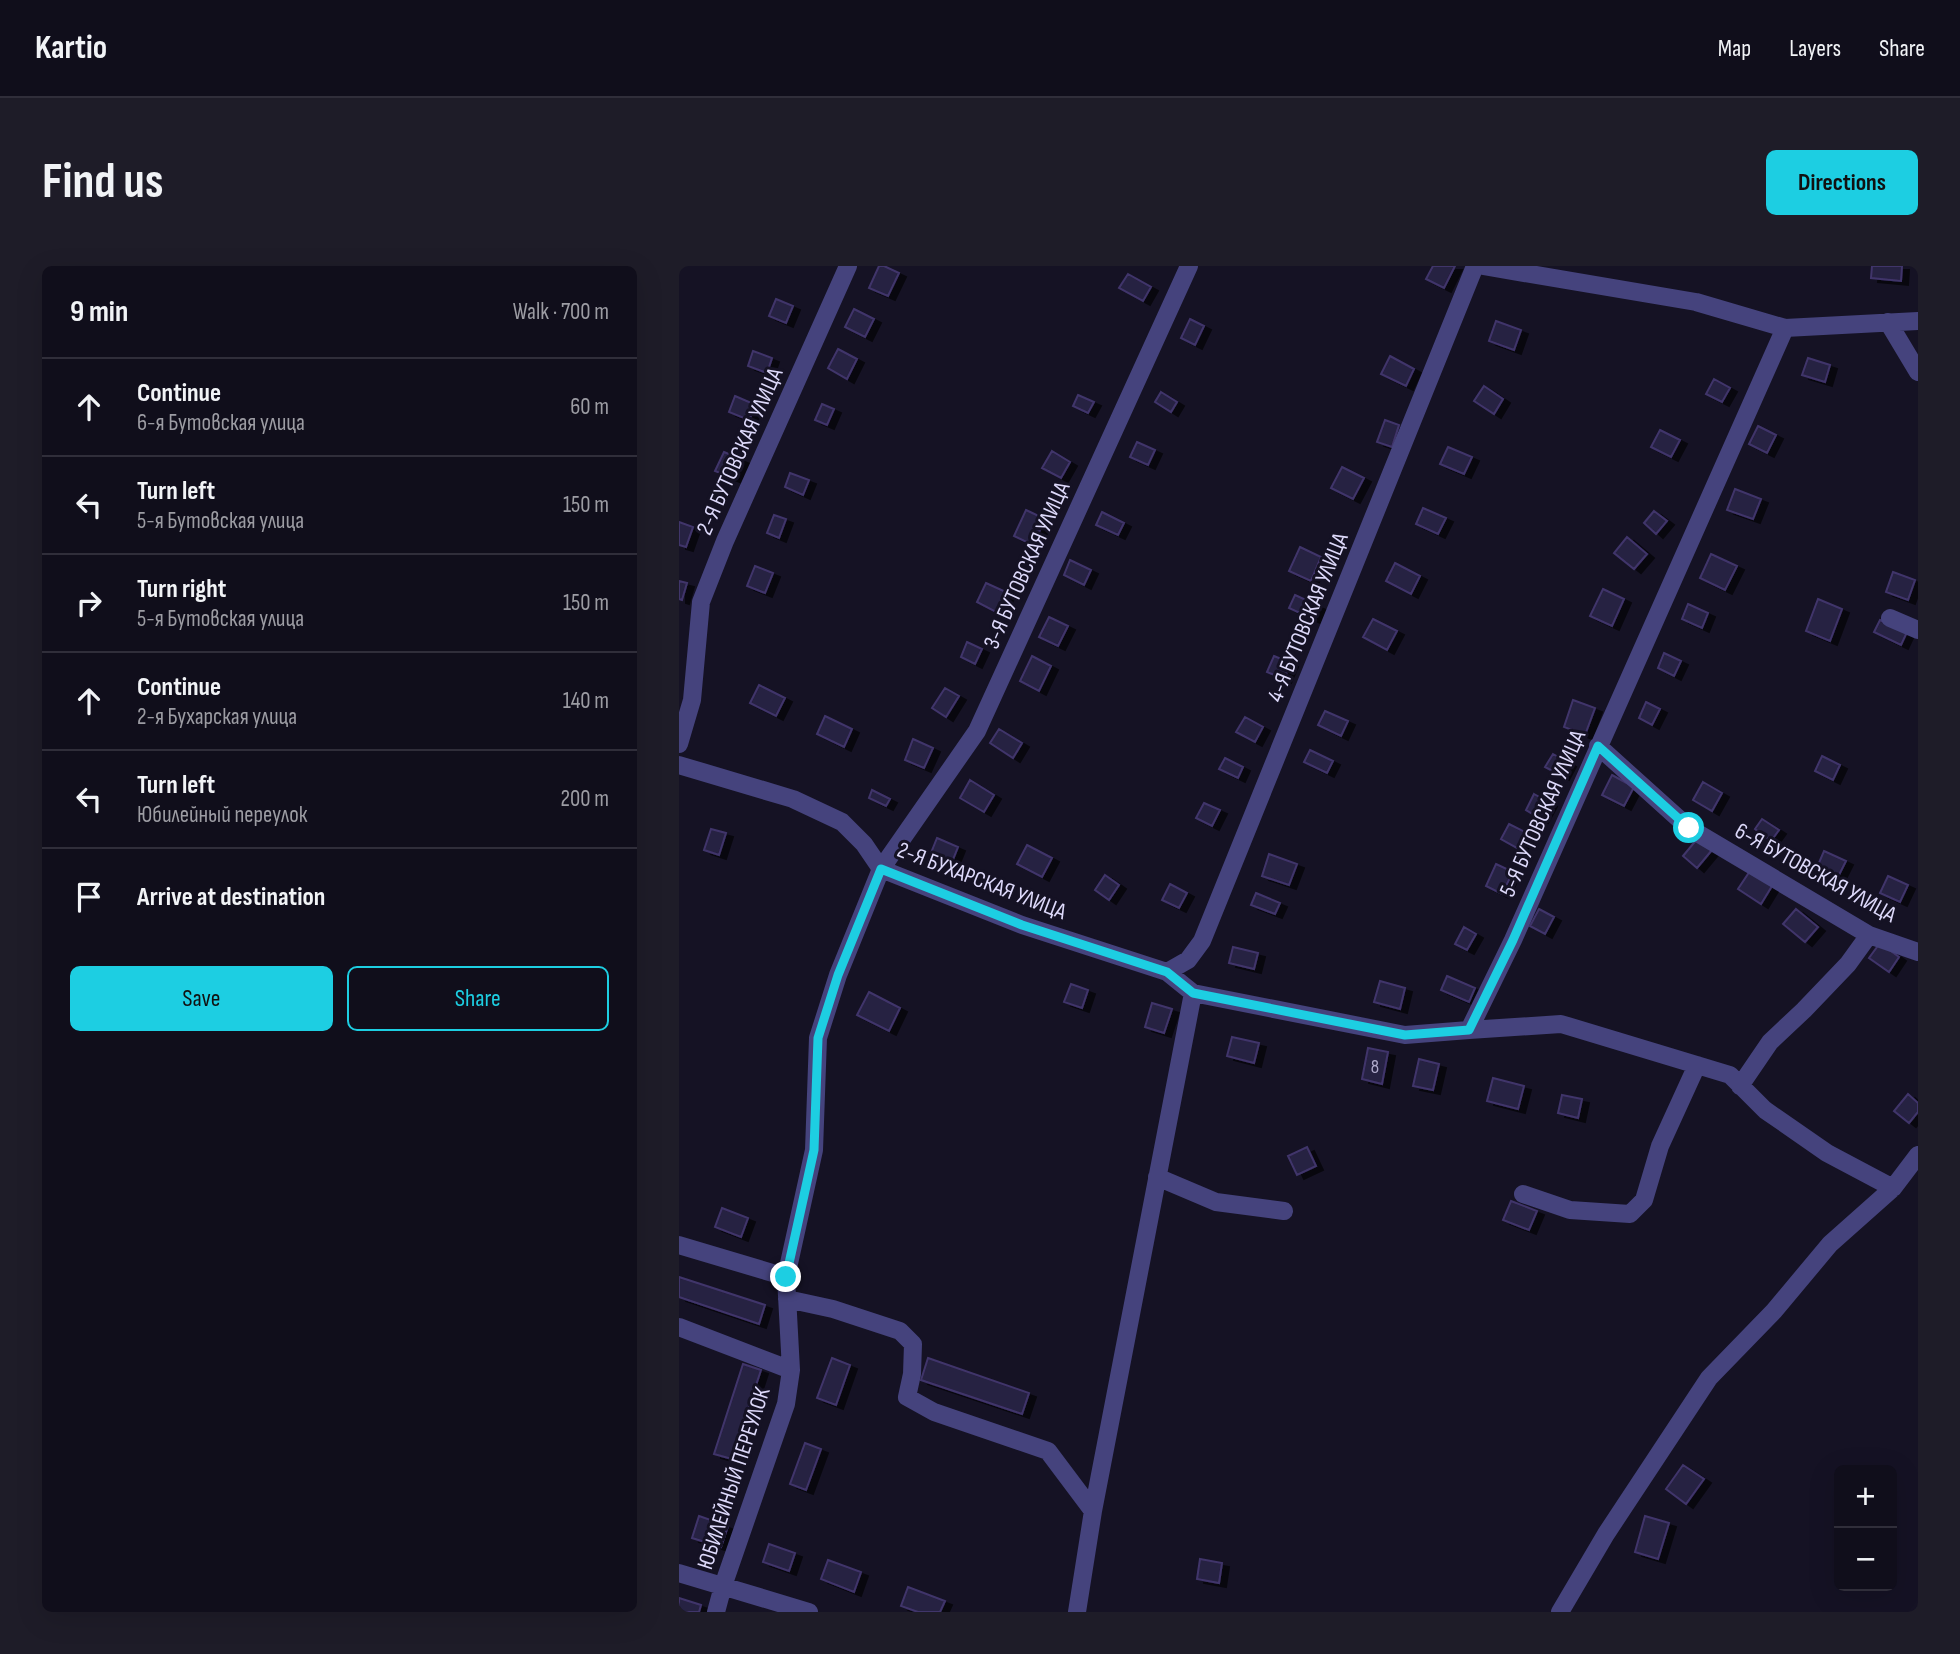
<!DOCTYPE html>
<meta charset="utf-8">
<style>
body{margin:0;font-family:"Sofia Sans Condensed",sans-serif;background:#1e1c28;color:#f1f3f6}
.controls{position:absolute;right:21px;bottom:21px;display:grid;overflow:hidden;border-radius:10px;box-shadow:0 7px 28px #0002}
.controls button{width:63px;height:63px;display:grid;place-items:center;padding:0;border:0;border-bottom:2px solid #302e3a;background:#100e1b;color:#f1f3f6;font:35px sans-serif}
.stop{position:absolute;width:21px;height:21px;margin:-16px;border:5px solid #1dcee2;border-radius:50%;background:#fff}
.stop.end{background:#1dcee2;border-color:#fff;box-shadow:0 2px 7px #0008}
.list{margin:0;padding:0;list-style:none}
h2{display:flex;justify-content:space-between;align-items:center;height:91px;margin:0;padding:0 28px;font-size:30px}
h2 small{font-size:23px;font-weight:400;color:#9c9ca3}
.list li{display:grid;grid-template-columns:46px 1fr auto;gap:21px;align-items:center;box-sizing:border-box;height:98px;padding:0 28px;border-top:2px solid #302e3a}
.list b{display:block;font-size:26px;white-space:nowrap}
.list p{margin:0;font-size:23px;white-space:nowrap;color:#9c9ca3}
.list em{font-size:23px;font-style:normal;color:#9c9ca3}
.actions{display:flex;gap:14px;padding:21px 28px}
.actions a{flex:1;padding:16px 0;border:2px solid #1dcee2;border-radius:10px;text-align:center;font-size:24px;color:#1dcee2}
.actions .main{background:#1dcee2;color:#111}
.icon{flex:none;width:38px;height:38px;fill:none;stroke:currentColor;stroke-width:2;stroke-linecap:round;stroke-linejoin:round}
.map{position:relative;flex:none;width:1239px;height:1346px;overflow:hidden;border-radius:10px}
header{display:flex;align-items:center;gap:42px;box-sizing:border-box;height:98px;padding:0 35px;background:#100e1b;border-bottom:2px solid #302e3a}
header strong{font-size:33px}
nav{display:flex;gap:38px;margin-inline-start:auto;font-size:24px}
.intro{display:flex;align-items:center;justify-content:space-between;box-sizing:border-box;height:168px;padding:0 42px}
h1{margin:0;font-size:49px}
.button{padding:18px 32px;border-radius:10px;background:#1dcee2;color:#111;font-size:24px;font-weight:700}
main{display:flex;gap:42px;padding:0 42px}
aside{flex:1;background:#100e1b;border-radius:10px;box-shadow:0 7px 28px #0002}
.map>svg:first-child{display:block}
.building{fill:#272042;stroke:#40356b;stroke-width:2;filter:url(#shadow)}
.lines{fill:none;stroke-linecap:round;stroke-linejoin:round}
.minor{stroke:#45437d;stroke-width:18}
.route{stroke:#1dcee2;stroke-width:9}
.labels{text-anchor:middle;stroke-width:6;stroke-linejoin:round;paint-order:stroke}
.number-label{font-size:19px;fill:#b0abcc}
.street-label{font-size:23px;fill:#ddd9fa;stroke:#151224}
</style>
<header>
<strong>Kartio</strong>
<nav><a>Map</a><a>Layers</a><a>Share</a></nav>
</header>
<div class="intro"><h1>Find us</h1><a class="button">Directions</a></div>
<main>
<aside>
<h2>9 min<small>Walk · 700 m</small></h2>
<ul class="list">
<li><svg class="icon" aria-label="ahead" viewBox="0 0 24 24"><path d="M12 20V5M6 11l6-6 6 6"/></svg><div><b>Continue</b><p>6-я Бутовская улица</p></div><em>60 m</em></li>
<li><svg class="icon" aria-label="left" viewBox="0 0 24 24"><path d="M17 20v-9H6M10 6l-5 5 5 5"/></svg><div><b>Turn left</b><p>5-я Бутовская улица</p></div><em>150 m</em></li>
<li><svg class="icon" aria-label="right" viewBox="0 0 24 24"><path d="M7 20v-9h11M14 6l5 5-5 5"/></svg><div><b>Turn right</b><p>5-я Бутовская улица</p></div><em>150 m</em></li>
<li><svg class="icon" aria-label="ahead" viewBox="0 0 24 24"><path d="M12 20V5M6 11l6-6 6 6"/></svg><div><b>Continue</b><p>2-я Бухарская улица</p></div><em>140 m</em></li>
<li><svg class="icon" aria-label="left" viewBox="0 0 24 24"><path d="M17 20v-9H6M10 6l-5 5 5 5"/></svg><div><b>Turn left</b><p>Юбилейный переулок</p></div><em>200 m</em></li>
<li><svg class="icon" aria-label="arrive" viewBox="0 0 24 24"><path d="M6 21V4h12l-3 4 3 4H6"/></svg><div><b>Arrive at destination</b></div></li>
</ul>
<div class="actions"><a class="main">Save</a><a>Share</a></div>
</aside>
<div class="map">
<svg width="1239" height="1346" viewBox="0 0 1239 1346">
<defs>
<filter id="shadow"><feDropShadow dx="7" dy="4" stdDeviation="0" flood-color="#0009"/></filter>
</defs>
<rect width="100%" height="100%" fill="#151224"/>
<!-- building -->
<path class="building" d="M200 0H205L220 7 209 30 190 22Z
M754 0H776L765 22 747 13Z
M1193 0H1223L1222 15 1192 12Z
M449 8 472 21 464 35 440 22Z
M97 33 114 40 107 57 90 50Z
M175 43 195 53 186 71 166 61Z
M511 53 525 60 516 79 502 72Z
M817 55 842 64 835 84 810 75Z
M159 83 178 93 168 113 149 102Z
M74 85 93 92 88 107 69 100Z
M711 90 735 103 727 120 702 108Z
M1129 92 1151 99 1146 116 1123 109Z
M1035 113 1051 122 1043 136 1027 128Z
M805 120 824 133 815 148 795 135Z
M482 126 498 136 492 146 476 136Z
M399 129 415 136 409 147 394 140Z
M56 130 77 139 70 154 50 146Z
M143 138 155 143 148 159 136 154Z
M706 154 720 159 713 181 698 176Z
M1079 160 1097 169 1088 187 1070 178Z
M981 164 1001 174 992 191 972 181Z
M458 176 476 184 469 199 451 191Z
M769 181 793 191 785 208 761 198Z
M373 185 391 196 382 212 363 202Z
M45 186 64 194 56 213 36 205Z
M663 201 685 212 674 233 652 222Z
M111 207 130 214 124 229 106 221Z
M1056 223 1082 233 1074 253 1048 244Z
M744 242 767 252 759 268 737 258Z
M347 244 366 253 354 279 335 270Z
M975 245 988 255 977 268 965 257Z
M423 246 445 257 439 269 417 259Z
M95 249 107 253 100 272 88 267Z
M0 256 14 261 7 281 0 279Z
M948 271 968 288 955 303 935 287Z
M621 281 642 291 632 315 610 305Z
M1032 288 1058 300 1046 324 1021 312Z
M391 294 412 304 405 319 385 309Z
M716 297 741 310 732 328 707 315Z
M76 300 94 307 86 327 68 320Z
M1214 306 1236 314 1229 334 1207 326Z
M0 315 8 317 3 334 0 333Z
M307 317 329 327 319 347 298 336Z
M924 323 945 333 933 360 911 350Z
M616 329 640 340 634 353 610 342Z
M1139 333 1163 343 1151 375 1127 365Z
M1009 338 1029 347 1023 362 1003 353Z
M370 351 389 360 379 380 360 371Z
M694 353 718 365 708 384 684 371Z
M1201 354 1228 366 1222 379 1195 366Z
M288 376 303 383 296 398 282 391Z
M985 387 1002 395 995 410 979 402Z
M353 390 372 400 360 425 341 415Z
M595 390 612 397 605 413 588 406Z
M80 419 106 432 97 450 71 437Z
M266 422 280 430 267 451 253 442Z
M894 434 916 442 906 469 885 461Z
M967 436 981 443 973 459 960 452Z
M646 445 669 455 662 470 639 459Z
M146 450 173 463 165 481 138 468Z
M566 451 584 461 576 476 557 466Z
M320 463 343 477 334 492 311 477Z
M234 473 254 482 245 502 226 494Z
M631 484 654 495 648 507 625 496Z
M874 488 890 497 883 510 866 501Z
M1143 490 1161 499 1154 514 1136 505Z
M546 492 564 501 559 512 540 503Z
M933 509 955 521 945 540 923 529Z
M291 514 315 529 305 546 281 532Z
M1024 516 1043 527 1033 545 1014 534Z
M193 524 211 533 207 540 190 532Z
M855 528 871 537 862 553 847 544Z
M525 537 541 544 533 560 517 552Z
M1083 553 1100 564 1092 575 1076 563Z
M830 558 848 567 840 583 822 573Z
M32 563 47 567 40 589 25 584Z
M258 572 279 581 273 596 252 587Z
M1019 572 1033 584 1018 602 1004 590Z
M348 579 373 592 363 611 338 598Z
M1145 585 1167 595 1160 609 1139 599Z
M590 588 618 598 610 619 583 610Z
M817 598 834 606 823 628 807 620Z
M1071 605 1093 620 1082 638 1059 623Z
M426 609 440 619 430 634 416 624Z
M1209 610 1229 619 1221 636 1201 627Z
M491 618 508 627 500 642 483 634Z
M577 627 601 637 596 648 572 639Z
M860 643 875 651 866 668 851 660Z
M1117 643 1139 661 1126 676 1104 658Z
M785 661 797 668 788 684 776 678Z
M1201 677 1220 691 1210 706 1190 692Z
M554 681 579 687 575 703 550 697Z
M768 710 796 722 790 736 762 724Z
M701 715 726 722 721 743 695 736Z
M392 718 409 724 403 742 385 736Z
M190 726 221 742 210 765 178 749Z
M473 737 493 743 485 767 466 761Z
M553 771 580 777 575 797 548 790Z
M689 782 709 786 703 818 683 813Z
M740 793 760 798 754 824 734 820Z
M814 812 845 820 839 843 808 835Z
M1229 828 1239 837V846L1230 857 1215 845Z
M883 829 903 833 899 852 879 847Z
M628 881 637 900 618 909 609 890Z
M832 935 858 945 850 964 824 954Z
M43 942 69 952 62 971 36 961Z
M0 1011 86 1039 80 1058 0 1031Z
M153 1092 171 1099 157 1139 138 1132Z
M249 1092 350 1127 343 1148 242 1114Z
M64 1098 82 1104 53 1193 35 1188Z
M126 1177 142 1183 127 1224 111 1218Z
M1004 1199 1025 1213 1007 1238 987 1223Z
M20 1250 49 1260 42 1281 13 1272Z
M966 1250 990 1257 979 1293 956 1286Z
M90 1278 116 1287 110 1305 84 1296Z
M521 1293 543 1297 540 1317 518 1313Z
M149 1294 182 1306 175 1326 142 1313Z
M229 1321 266 1335 261 1346H239L222 1340Z
M0 1332 22 1339 20 1346H0Z"/>
<g class="lines">
<!-- minor -->
<path class="minor" d="M804 0 1017 36 1106 62 1239 55
M1209 56 1239 106
M1211 352 1239 364
M0 478 13 434 22 336 46 275 169 0
M919 480 1010 562 1190 669 1239 686
M0 499 114 533 163 556 185 578 202 603 343 659 488 706 514 727 726 769 790 764 834 674 1106 62
M488 706 509 694 523 675 796 0
M790 764 882 758 1051 809 1086 844 1148 887 1214 922
M1061 820 1091 776 1125 744 1169 698 1190 669
M478 911 537 936 605 945
M844 928 891 944 951 948 965 934 981 880 1018 799
M0 979 107 1011
M108 1033 154 1043 221 1065 234 1078 233 1108 228 1131 255 1146 369 1185 414 1245
M0 1061 112 1104
M0 1307 130 1346
M37 1346 44 1320 107 1138 112 1104 107 1011 135 884 139 772 159 709 202 603 298 465 510 0
M398 1346 414 1245 514 727
M881 1346 927 1268 1030 1112 1095 1045 1151 978 1214 922 1239 889"/>
</g>
<g class="lines">
<!-- route -->
<path class="route" d="M107 1011 135 884 139 772 159 709 202 603 343 659 488 706 514 727 726 769 790 764 834 674 919 480 1010 562"/>
</g>
<g class="labels">
<!-- number labels -->
<g class="number-label">
<text x="696" y="807">8</text>
</g>
<!-- street labels -->
<g class="street-label">
<text transform="translate(60 185) rotate(-66)" y="8">2-Я БУТОВСКАЯ УЛИЦА</text>
<text transform="translate(347 299) rotate(-66)" y="8">3-Я БУТОВСКАЯ УЛИЦА</text>
<text transform="translate(628 351) rotate(-68)" y="8">4-Я БУТОВСКАЯ УЛИЦА</text>
<text transform="translate(863 547) rotate(-66)" y="8">5-Я БУТОВСКАЯ УЛИЦА</text>
<text transform="translate(1137 606) rotate(29)" y="8">6-Я БУТОВСКАЯ УЛИЦА</text>
<text transform="translate(303 614) rotate(21)" y="8">2-Я БУХАРСКАЯ УЛИЦА</text>
<text transform="translate(54 1212) rotate(-72)" y="8">ЮБИЛЕЙНЫЙ ПЕРЕУЛОК</text>
</g>
</g>
</svg>
<div class="controls">
<button>+</button>
<button>−</button>
</div>
<div class="stop" style="left:1010px;top:562px"></div>
<div class="stop end" style="left:107px;top:1011px"></div>
</div>
</main>
